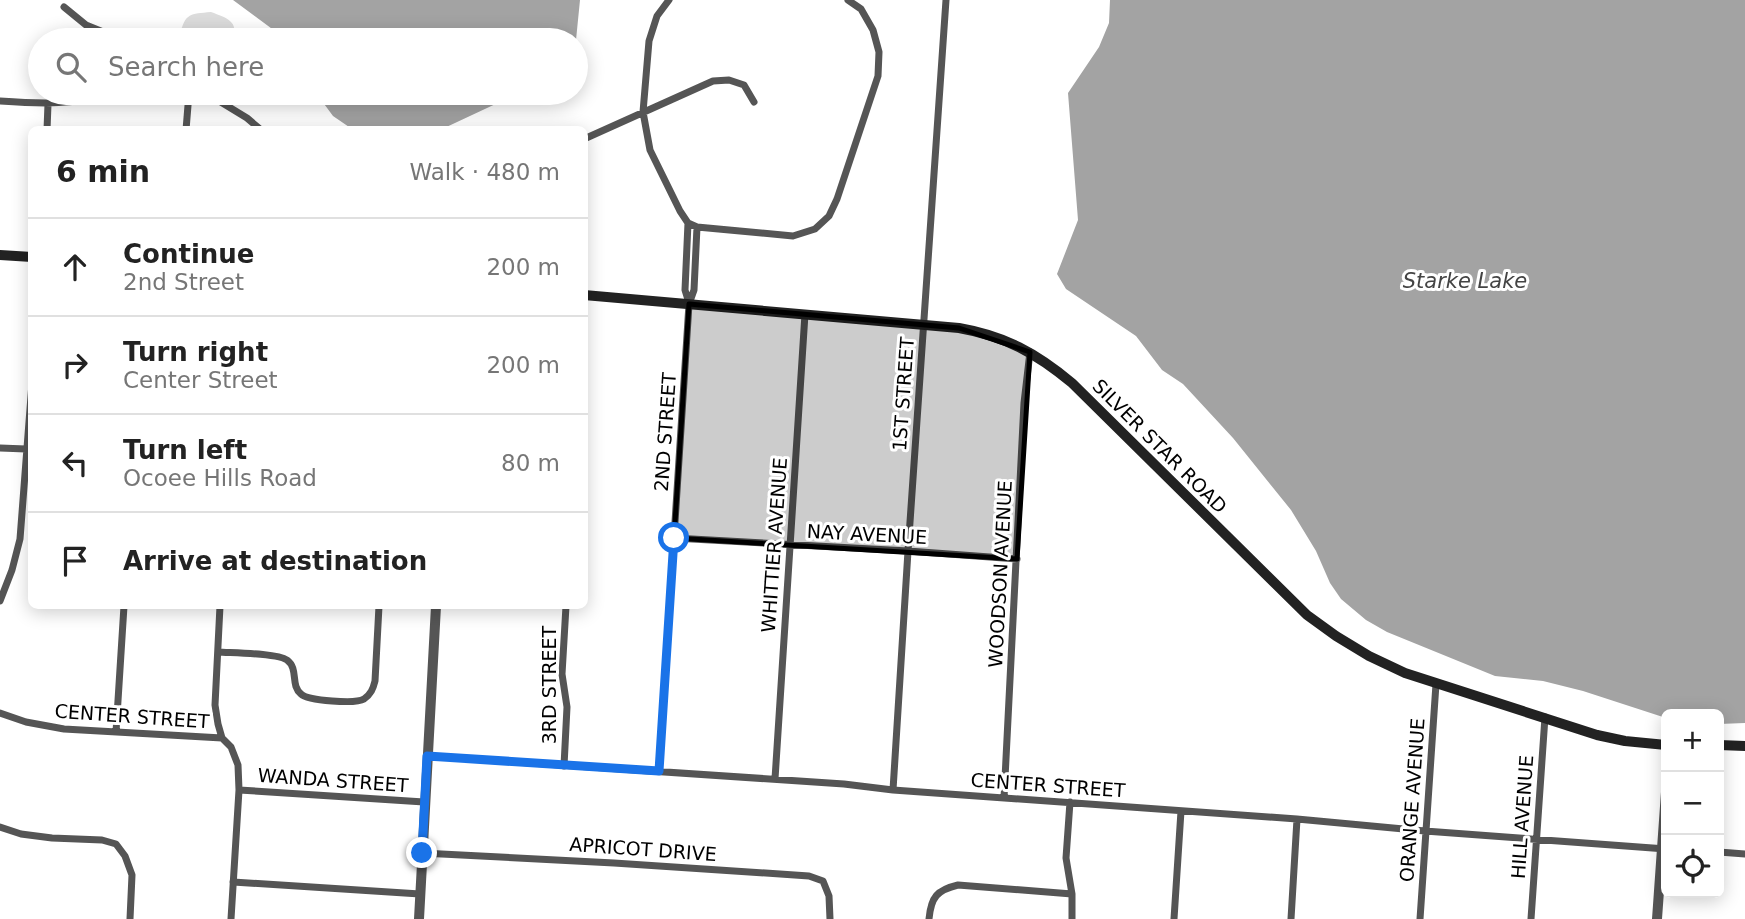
<!DOCTYPE html>
<meta charset="utf-8">
<style>
body{margin:0;font-family:"DejaVu Sans",sans-serif;background:#f2f2f2;color:#222}
.controls{position:absolute;right:21px;bottom:21px;display:grid;overflow:hidden;border-radius:10px;box-shadow:0 4px 18px #0003}
.controls button{width:63px;height:63px;display:grid;place-items:center;padding:0;border:0;border-bottom:2px solid #e0e0e0;background:#fff;color:#222;font:35px sans-serif}
.stop{position:absolute;width:21px;height:21px;margin:-16px;border:5px solid #1a73e8;border-radius:50%;background:#fff}
.stop.end{background:#1a73e8;border-color:#fff;box-shadow:0 2px 7px #0008}
.list{margin:0;padding:0;list-style:none}
h2{display:flex;justify-content:space-between;align-items:center;height:91px;margin:0;padding:0 28px;font-size:30px}
h2 small{font-size:23px;font-weight:400;color:#767676}
.list li{display:grid;grid-template-columns:46px 1fr auto;gap:21px;align-items:center;box-sizing:border-box;height:98px;padding:0 28px;border-top:2px solid #e0e0e0}
.list b{display:block;font-size:26px;white-space:nowrap}
.list p{margin:0;font-size:23px;white-space:nowrap;color:#767676}
.list em{font-size:23px;font-style:normal;color:#767676}
.icon{flex:none;width:38px;height:38px;fill:none;stroke:currentColor;stroke-width:2;stroke-linecap:round;stroke-linejoin:round}
.map{position:relative;flex:none;width:1745px;height:919px;overflow:hidden}
.search{position:absolute;background:#fff;box-shadow:0 4px 18px #0003;left:28px;top:28px;width:560px;height:77px;display:flex;align-items:center;gap:18px;box-sizing:border-box;padding:0 24px;border-radius:38px;color:#767676;font-size:26px}
.panel{position:absolute;background:#fff;box-shadow:0 4px 18px #0003;left:28px;top:126px;width:560px;height:483px;border-radius:10px}
.map>svg:first-child{display:block}
.green{fill:#dcdcdc}
.water{fill:#a3a3a3}
.lines{fill:none;stroke-linecap:round;stroke-linejoin:round}
.minor{stroke:#555;stroke-width:7}
.tertiary{stroke:#555;stroke-width:10}
.secondary{stroke:#222;stroke-width:10}
.route{stroke:#1a73e8;stroke-width:9}
.marked{fill:#000;fill-opacity:0.2;stroke:#000;stroke-width:5;stroke-linejoin:round}
.labels{text-anchor:middle;stroke-width:6;stroke-linejoin:round;paint-order:stroke}
.street-label{font-size:19px;fill:#000;stroke:#fff}
.water-label{font-size:21px;font-style:italic;fill:#444;stroke:#fff}
</style>
<div class="map">
<svg width="1745" height="919" viewBox="0 0 1745 919">
<rect width="100%" height="100%" fill="#fff"/>
<!-- green -->
<path class="green" d="M211 12C227 18 239 21 233 40H184L180 35C185 13 190 14 211 12Z"/>
<!-- water -->
<path class="water" d="M233 0H580L576 40H287Z
M1110 0H1745V723L1719 724V714H1666V718L1583 691 1543 681 1495 676 1387 632 1366 620 1341 599 1330 583 1316 551 1291 510 1233 438 1183 384 1162 370 1136 336 1066 289 1057 274 1078 220 1068 93 1099 47 1109 23Z
M316 93H519L440 130 352 129 333 116Z"/>
<g class="lines">
<!-- minor -->
<path class="minor" d="M669 0 657 16 649 41 643 112 650 150 680 211 688 223 697 227 793 236 815 229 829 216 837 199 878 76 879 52 873 30 861 9 848 0
M64 7 86 25 123 40
M206 93 247 118 261 130
M0 101C43 104 74 105 117 93
M47 130 48 104
M186 130 189 93
M584 139 713 81 729 80 744 85 754 102
M688 223 685 290 689 303
M0 448 26 449
M674 538 908 551 1017 559
M0 601 12 570 20 539 32 383
M220 606 215 705 218 724 222 738 231 747 238 765 239 790 231 919
M218 652C232 653 277 653 287 660 299 669 290 685 301 694 308 701 356 704 364 699 371 694 373 689 375 681L379 606
M0 713 26 722 64 729 222 738
M116 732 124 606
M427 756 844 784 893 790 1297 819 1425 831 1666 849
M564 766 567 707 562 674 566 606
M659 771 689 304 694 290 697 227
M775 779 805 314
M239 790 424 802
M893 790 908 551 946 0
M1004 798 1024 403 1030 352
M1070 802 1066 858 1072 894V919
M0 827 21 834 52 838 102 840 116 844 125 856 132 875 130 919
M1719 852 1745 854
M422 853 614 863 809 876 823 881 829 896 830 919
M233 882 420 894
M929 919C931 897 937 890 958 885L1072 894
M1174 919 1181 811
M1291 919 1297 819
M1420 919 1436 684
M1531 919 1545 717"/>
<!-- tertiary -->
<path class="tertiary" d="M419 919 436 606
M1657 919 1666 792"/>
<!-- secondary -->
<path class="secondary" d="M0 255 32 257
M584 295 959 328C1005 336 1036 353 1072 383L1307 615 1336 636 1369 656 1405 673 1597 735 1625 741 1666 745
M1719 745 1745 746"/>
</g>
<g class="lines">
<!-- route -->
<path class="route" d="M422 853 427 756 659 771 674 538"/>
</g>
<!-- marked area -->
<path class="marked" d="M689 304 959 328 1030 352 1017 559 674 538Z"/>
<g class="labels">
<!-- street labels -->
<g class="street-label">
<text transform="translate(903 394) rotate(-86)" y="7">1ST STREET</text>
<text transform="translate(665 432) rotate(-86)" y="7">2ND STREET</text>
<text transform="translate(1160 446) rotate(45)" y="7">SILVER STAR ROAD</text>
<text transform="translate(867 534) rotate(3)" y="7">NAY AVENUE</text>
<text transform="translate(774 545) rotate(-86)" y="7">WHITTIER AVENUE</text>
<text transform="translate(1000 574) rotate(-87)" y="7">WOODSON AVENUE</text>
<text transform="translate(549 685) rotate(-90)" y="7">3RD STREET</text>
<text transform="translate(132 716) rotate(4)" y="7">CENTER STREET</text>
<text transform="translate(333 780) rotate(4)" y="7">WANDA STREET</text>
<text transform="translate(1048 785) rotate(4)" y="7">CENTER STREET</text>
<text transform="translate(1412 800) rotate(-86)" y="7">ORANGE AVENUE</text>
<text transform="translate(1522 817) rotate(-86)" y="7">HILL AVENUE</text>
<text transform="translate(643 849) rotate(4)" y="7">APRICOT DRIVE</text>
</g>
<!-- water labels -->
<g class="water-label">
<text x="1465" y="288">Starke Lake</text>
</g>
</g>
</svg>
<div class="controls">
<button>+</button>
<button>−</button>
<button><svg class="icon" aria-label="locate" viewBox="0 0 24 24"><circle cx="12" cy="12" r="6"/><path d="M12 2v4M12 18v4M2 12h4M18 12h4"/></svg></button>
</div>
<div class="stop" style="left:674px;top:538px"></div>
<div class="stop end" style="left:422px;top:853px"></div>
<div class="search"><svg class="icon" aria-label="search" viewBox="0 0 24 24"><circle cx="10" cy="10" r="6"/><path d="M15 15l6 6"/></svg>Search here</div>
<section class="panel">
<h2>6 min<small>Walk · 480 m</small></h2>
<ul class="list">
<li><svg class="icon" aria-label="ahead" viewBox="0 0 24 24"><path d="M12 20V5M6 11l6-6 6 6"/></svg><div><b>Continue</b><p>2nd Street</p></div><em>200 m</em></li>
<li><svg class="icon" aria-label="right" viewBox="0 0 24 24"><path d="M7 20v-9h11M14 6l5 5-5 5"/></svg><div><b>Turn right</b><p>Center Street</p></div><em>200 m</em></li>
<li><svg class="icon" aria-label="left" viewBox="0 0 24 24"><path d="M17 20v-9H6M10 6l-5 5 5 5"/></svg><div><b>Turn left</b><p>Ocoee Hills Road</p></div><em>80 m</em></li>
<li><svg class="icon" aria-label="arrive" viewBox="0 0 24 24"><path d="M6 21V4h12l-3 4 3 4H6"/></svg><div><b>Arrive at destination</b></div></li>
</ul>
</section>
</div>
